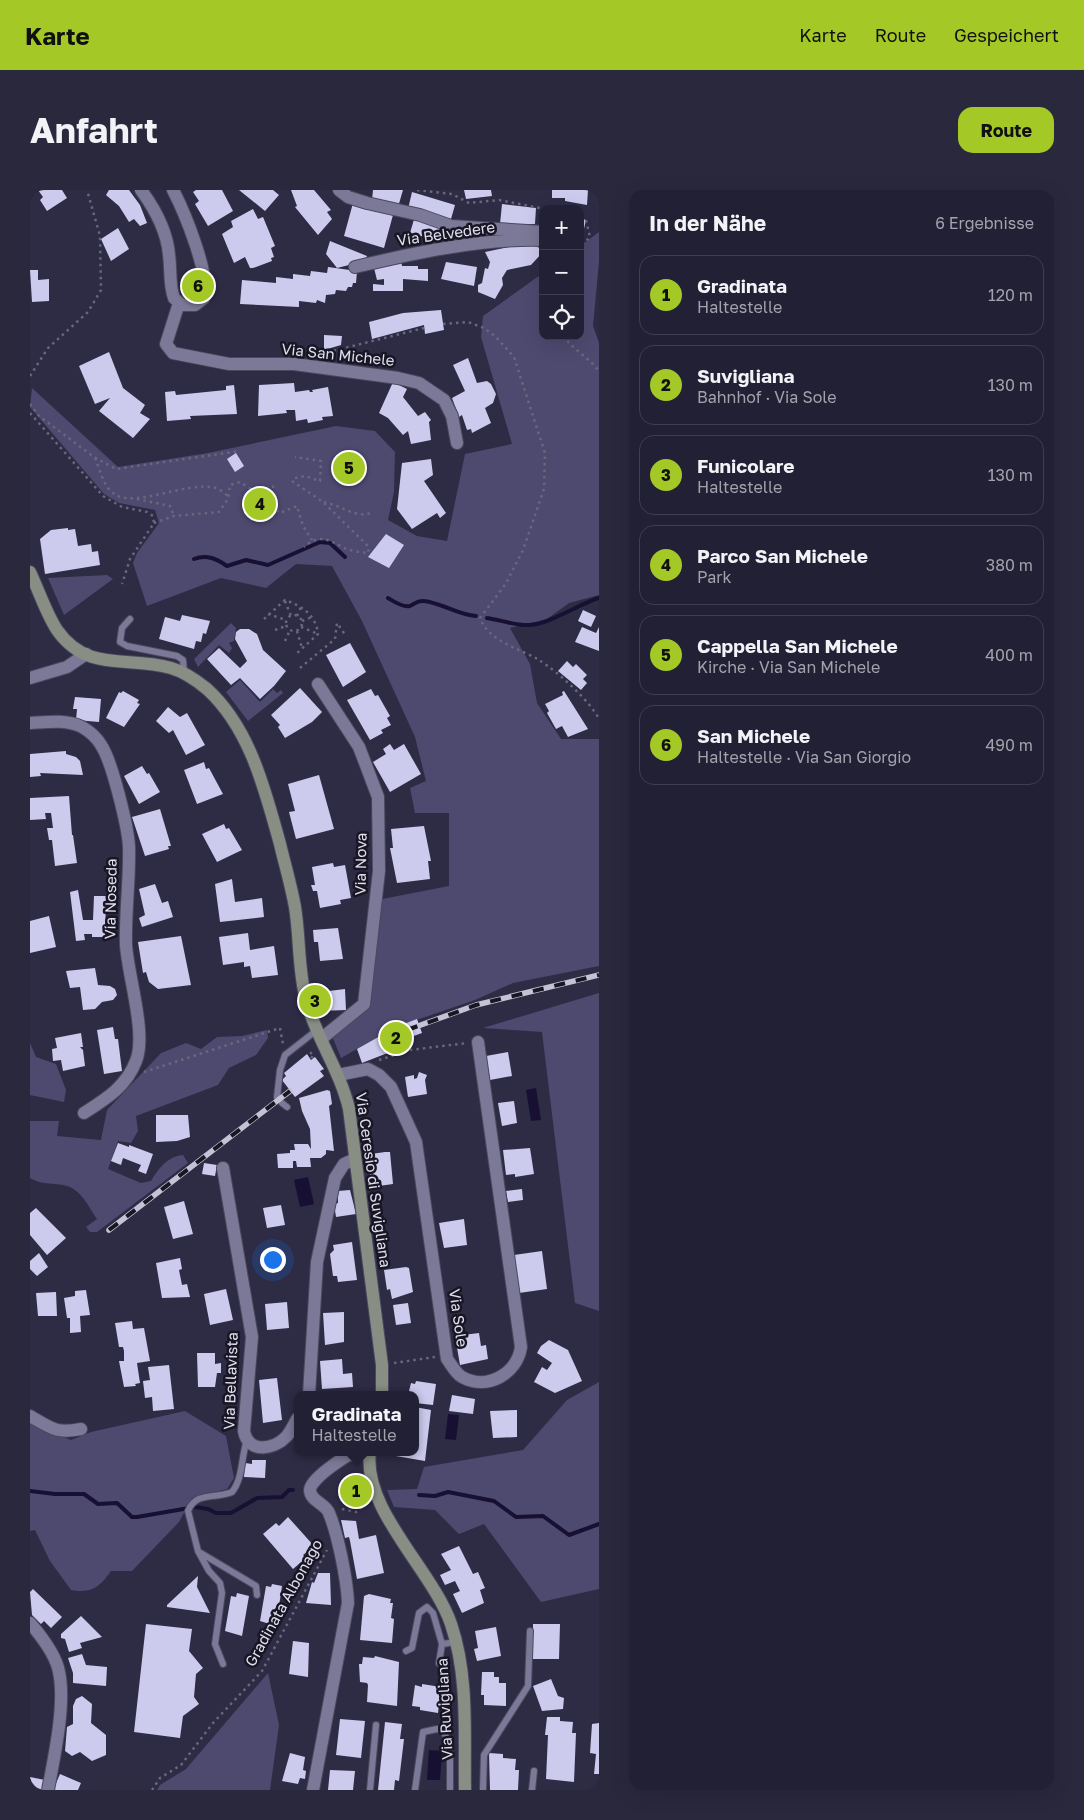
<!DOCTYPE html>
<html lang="de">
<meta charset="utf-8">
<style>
body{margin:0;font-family:"Golos Text",sans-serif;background:#2a283c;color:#f1f3f6}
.controls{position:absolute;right:15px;top:15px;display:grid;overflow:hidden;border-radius:10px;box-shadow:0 5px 20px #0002}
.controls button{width:45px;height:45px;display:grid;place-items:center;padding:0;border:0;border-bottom:1px solid #3f3e4f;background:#222034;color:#f1f3f6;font:25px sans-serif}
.you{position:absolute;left:242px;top:1069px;width:18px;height:18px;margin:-12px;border:4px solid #fff;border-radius:50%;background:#1a73e8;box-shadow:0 0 0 8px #1a73e833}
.badge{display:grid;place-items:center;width:32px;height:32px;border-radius:50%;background:#a4c825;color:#111;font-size:16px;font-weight:700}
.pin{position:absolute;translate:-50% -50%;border:2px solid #fff;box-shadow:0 1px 5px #0006}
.popup{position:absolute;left:264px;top:1201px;width:125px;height:65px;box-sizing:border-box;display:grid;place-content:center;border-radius:10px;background:#222034;filter:drop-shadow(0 1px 4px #0005);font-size:16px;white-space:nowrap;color:#a2a3ac}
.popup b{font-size:19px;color:#f1f3f6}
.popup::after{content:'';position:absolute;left:50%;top:100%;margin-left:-10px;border:10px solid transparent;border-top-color:#222034}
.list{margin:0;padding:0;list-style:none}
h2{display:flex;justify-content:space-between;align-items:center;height:65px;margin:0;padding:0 20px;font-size:21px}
h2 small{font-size:16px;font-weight:400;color:#a2a3ac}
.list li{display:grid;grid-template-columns:32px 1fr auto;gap:15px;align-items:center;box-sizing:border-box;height:80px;margin:0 10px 10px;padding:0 10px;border:1px solid #3f3e4f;border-radius:15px}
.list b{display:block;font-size:19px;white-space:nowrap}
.list p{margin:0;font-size:16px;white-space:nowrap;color:#a2a3ac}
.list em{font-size:16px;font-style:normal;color:#a2a3ac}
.icon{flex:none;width:28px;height:28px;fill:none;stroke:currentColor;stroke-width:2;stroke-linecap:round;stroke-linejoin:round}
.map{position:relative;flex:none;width:569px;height:1600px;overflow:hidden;border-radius:15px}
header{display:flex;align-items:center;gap:30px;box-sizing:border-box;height:70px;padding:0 25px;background:#a4c825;color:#111}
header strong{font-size:24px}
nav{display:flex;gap:28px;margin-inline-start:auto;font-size:18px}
.intro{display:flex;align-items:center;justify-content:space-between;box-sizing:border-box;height:120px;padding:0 30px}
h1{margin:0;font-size:35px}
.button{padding:12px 22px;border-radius:15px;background:#a4c825;color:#111;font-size:18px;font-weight:700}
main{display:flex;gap:30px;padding:0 30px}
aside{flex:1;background:#222034;border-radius:15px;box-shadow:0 5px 20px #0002}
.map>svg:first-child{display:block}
.green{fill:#4e496f}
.water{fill:#171033}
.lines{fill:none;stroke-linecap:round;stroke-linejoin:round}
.stream{stroke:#171033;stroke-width:4}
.building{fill:#cdcbed}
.service-casing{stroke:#4b485e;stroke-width:8}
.minor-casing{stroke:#4b485e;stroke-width:14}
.secondary-casing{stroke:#4b485e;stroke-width:14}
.path{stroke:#69667d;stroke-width:2.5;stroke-dasharray:2.5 4;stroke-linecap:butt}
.service{stroke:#7c7998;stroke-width:6}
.minor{stroke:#7c7998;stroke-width:12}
.secondary{stroke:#888e84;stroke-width:12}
.rail-casing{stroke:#c4c2d5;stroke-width:5.5}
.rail{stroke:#171622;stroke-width:4;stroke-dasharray:11;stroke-linecap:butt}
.labels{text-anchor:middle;stroke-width:5;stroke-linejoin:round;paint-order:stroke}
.street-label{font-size:15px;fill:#e0def0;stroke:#171622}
</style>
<header>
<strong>Karte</strong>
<nav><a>Karte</a><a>Route</a><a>Gespeichert</a></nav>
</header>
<div class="intro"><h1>Anfahrt</h1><a class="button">Route</a></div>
<main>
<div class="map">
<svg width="569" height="1600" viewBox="0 0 569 1600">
<rect width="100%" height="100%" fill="#2e2b45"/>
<!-- green -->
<path class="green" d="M569 42V71L563 136 569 153V405L539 413 517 429 480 438 500 474 507 513 531 549H569V776L483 793 445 810 366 837 311 868 302 846 334 814 347 710 419 696V623H385L380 598 396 591 385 547 332 431 302 376 266 374 236 398 191 388 117 416 103 373 107 363 129 333 125 320 89 313 74 304 0 217 2 198 88 277 178 263 306 236 345 241 365 262 364 302 358 330 387 346 417 351 435 264 482 254 451 147 453 126 513 83V146H550V56Z
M77 385 83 389 34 425 18 388Z
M201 433 206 438 204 451 199 453 202 458 199 463 189 455 168 477 164 469Z
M210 490 230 512 243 499 247 503 251 500 253 503 218 531 196 502Z
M569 803V1121L545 1113 512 842 453 838Z
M237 840 238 848 226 865 199 878 188 895 106 926 108 941 101 953 88 951 78 979 111 993 121 991C128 979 138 966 153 965L158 973 67 1042H60L56 1037 67 1029C60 1019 53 1004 42 998 28 991 16 997 0 988V931H29L27 946 71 950 77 920 131 863 156 853 171 859 187 847 212 846Z
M0 853 6 867 26 874 36 900 34 912 0 905Z
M569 1192V1399L511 1412 454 1334 429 1344 405 1320 364 1317 357 1300 387 1299 394 1277 493 1260 537 1210Z
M155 1221 196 1246 204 1288 197 1299 162 1308 149 1332 102 1381H81C70 1397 61 1404 41 1400L20 1371 5 1340 0 1341V1234L41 1250 61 1242Z
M238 1483 249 1535 240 1600H127L130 1595 156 1579Z"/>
<!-- water -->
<path class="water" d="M506 898 511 930 501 931 496 900Z
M278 987 284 1014 270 1017 264 990Z
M418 1224 429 1225 426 1250 415 1249Z
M399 1560 412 1561 410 1590H397Z"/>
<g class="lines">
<!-- stream -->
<path class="stream" d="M164 369C177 364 187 369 197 376L216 370 238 375 290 352 300 353 315 367
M358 408C363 411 373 418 380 416 385 414 387 410 394 411 412 413 428 425 446 426
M457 428C471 430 486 436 500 435 519 434 547 415 569 408
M0 1301 25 1304H54L68 1314 87 1313 102 1327H107L165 1317 178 1319 186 1323H201L227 1308 252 1307 259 1300H263
M389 1305 405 1306 418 1302 464 1311 486 1327 513 1326 539 1345 569 1334"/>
</g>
<!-- building -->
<path class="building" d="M8 0H32L37 8 17 21 10 10 13 7Z
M79 0H99L110 15 117 33 110 36 104 29 99 32 89 16 76 5Z
M166 0H192L203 21 178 36 165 14 169 11 163 2Z
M209 0H243L249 5 235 21Z
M261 0H284L301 20 297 22 302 29 288 45 265 17 267 16Z
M343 0H373L368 17 342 10Z
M434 0H461L462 6 436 9Z
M522 0H558L557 15 535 11V8H522Z
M382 2 425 15 421 29 418 28 417 32 378 19Z
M323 13 363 25 354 58 314 46Z
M472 14 506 18 505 34H470Z
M223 19 228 29 233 27 245 56 241 58 244 67 241 68 242 71 223 78H220L215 67 204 73 192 44 203 37 201 31Z
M385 26 411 33 406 50 380 43Z
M550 28 556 30 551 52H550Z
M88 38 99 59 81 71 71 49Z
M300 51 337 66 335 71 307 78 296 64Z
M503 52 513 62 501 75 477 80 472 88 473 95 465 109 448 102V95L452 93 455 78 458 79 460 72 455 62Z
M371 71 372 76H388V79H398V91L373 89V101H343V94L354 95V89L347 90 344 78Z
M416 72 447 77 444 96 411 89Z
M298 77 327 81 326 93H323L322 97H318L316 101 306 100 305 104 296 105 295 113 287 110 286 113 269 111V117L210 114 212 90 246 93V87L263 89V84L280 86 281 81 297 83Z
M0 80H8V90L19 89V111L2 112Z
M411 120 414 140 395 144 394 135 342 149 339 132 373 123Z
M294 145 312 146 311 155 294 160Z
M79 162 93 198 115 215 110 223 120 229 103 248 69 221 80 208 65 214 49 176Z
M438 168 447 193 457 191 461 194 466 204 463 213 455 218 461 233 442 243 441 239 437 240 432 225 429 227 422 208 435 201 423 175Z
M363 192 377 199 373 207 388 226 395 222 401 230 399 232 401 250 381 254 378 241 373 245 358 228 349 223Z
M264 193 265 202 279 200 280 202H283L282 200 298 197 303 226 292 227 293 230 278 233 277 229 266 231 265 220H256L257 223 228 226 229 195Z
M204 195 207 224 160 226 161 229 137 231 135 202 145 201 146 205 196 200V196Z
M206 263 214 276 205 282 197 269Z
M312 269 329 276 325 286 308 280Z
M401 269 403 285 394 291 416 323 410 328 407 323 382 339 367 319 372 273Z
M38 338V340L45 339 48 356 61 354 62 362 68 361 70 375 15 384 10 349 21 340Z
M356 344 374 355 359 378 338 367Z
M553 420 566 426 561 437 548 431Z
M152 425 180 431 176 444 173 443 171 452 166 451 164 459 129 449 135 427 150 431Z
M552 437 566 443 569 437V461L545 452Z
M210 439H219L227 444 233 460 256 481 244 496 230 509 210 488 201 495 177 469 189 458 210 478 217 471 205 449 206 442Z
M320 453 336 482 313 497 296 465Z
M537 471 543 477 546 474 557 485 553 489 557 493 551 500 528 481Z
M270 498 292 522 282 532 255 548 248 537 250 535 241 525Z
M341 499 345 506 348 505 360 526 357 528 361 535 351 540 353 543 340 550 317 510Z
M93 501 109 510 107 513 110 514 94 537 76 528 89 502 91 503Z
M534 501 558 539 538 547 532 536 526 539 517 523 519 521 515 514 533 505 532 502Z
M45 507 71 509 69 532 46 530 47 519H43Z
M138 517 150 527 157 523 175 555 156 565 143 540 139 543 126 531Z
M360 554 364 560 374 554 391 584 360 602 343 572 356 564 353 559Z
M36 561V564L46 567 50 571 53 585 10 583 11 586 0 587V564Z
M174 572 176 579 179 578 193 604 167 614 154 580Z
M112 576 117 584 119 583 130 602 109 614 94 586Z
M289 585 304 639 266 649 259 622 265 621 258 594Z
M39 606 42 645H43L47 673 25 676 22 650H19L17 638H23L21 623H15L16 629 0 630V608Z
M130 619 141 656H138L139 659 115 666 102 627Z
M194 634 196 639 199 638 212 660 187 672 172 644Z
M394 636 401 671H398L400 689 367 693 360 658H363L361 639Z
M303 673 304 677 315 675 321 708 310 710 311 714 290 718 287 701H283L281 695H285L282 677Z
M202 689 205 712 232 708 234 727 190 732 185 694Z
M125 694 132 713 138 711 143 727 112 737 109 728 115 725 109 699Z
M48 700 53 730H63L64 706H76L75 747H62V744H54L55 750 46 751 40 702Z
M19 726 26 757 0 763V731Z
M308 738 313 769 290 771 288 752H284L283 740Z
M218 743 220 760 244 756 248 785 222 788 220 776 214 777V772L193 775 189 747Z
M151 746 161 795 128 799 119 792 116 782 113 783 108 752Z
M65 778 68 795 80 796 85 799 87 805 83 810 72 812 65 819 53 820 50 797 40 798 36 781Z
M315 799 316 820 290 821 291 802Z
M387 829 392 843 370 851 373 857 332 873 327 859 366 837Z
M83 837 85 849H88L92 881 74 884 67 840Z
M51 843 53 857H50L53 860 55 876 33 881 31 870 23 871 22 859 27 858 25 848Z
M478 862 482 886 460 890 456 866Z
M277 864 281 870 285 867 294 879 290 881 294 886 265 907 252 890 256 886 254 883Z
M389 882 397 885 395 890 397 904 378 907 375 887 384 885V889L387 888Z
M297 900 300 901 302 914 299 916 304 961 296 960V964L291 968H280L281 977H267L266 971H263V978H248L247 964 260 963V960H265L264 954H278L281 959 280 939 272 921 269 908Z
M484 911 487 933 472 936 468 913Z
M126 925H158L160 947 147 951 126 952Z
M88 953 99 957V955L123 964 116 984 108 981 111 975 93 968 91 975 81 971Z
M500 958 504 984 485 987V984L476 985 473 960Z
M355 962H360L363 994 342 997 338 973 343 972 341 964Z
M174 973 187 975 185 986 172 984Z
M492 999 493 1010 478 1012 476 1001Z
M320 1000 326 1024 306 1027 304 1014 308 1013V1001Z
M154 1011 163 1044 143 1049 134 1017Z
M251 1015 255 1035 237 1038 233 1018Z
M6 1018 36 1048 17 1065 0 1045V1023Z
M434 1029 437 1055 414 1058 409 1033Z
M322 1052 327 1090 308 1092 307 1086H303L300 1064 304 1060 303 1055Z
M512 1061 517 1099 489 1103 484 1065Z
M9 1063 18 1077 7 1086 0 1079V1071Z
M150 1068 152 1079 149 1080 152 1095 157 1094 160 1107 132 1108 126 1073Z
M376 1077 379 1078 383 1102 362 1109 360 1099 357 1100 354 1080Z
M196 1099 203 1130 180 1135 174 1104Z
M56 1100 60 1125 50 1126 51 1142 40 1143V1128H37L34 1108 45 1106V1101Z
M26 1102 27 1126H8L6 1103Z
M257 1112 259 1138 237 1140 235 1114Z
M378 1113 381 1133 366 1135 363 1115Z
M314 1122V1152L295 1155 293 1123Z
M102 1131 103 1139 114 1138 120 1171 107 1173 110 1193 105 1194 106 1196 94 1197 89 1171H94V1161L93 1157H89L85 1133Z
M449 1143 451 1156 456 1155 458 1169 430 1175 425 1146Z
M519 1150 538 1160 552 1191 525 1203 504 1192 512 1177 517 1180 522 1173 507 1163 511 1156Z
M167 1163H185V1174L191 1173V1183H187L185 1197H168Z
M312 1169 313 1184 322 1183 323 1197 292 1199 290 1171Z
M139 1175 144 1219 123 1221 122 1207 115 1208 113 1191 120 1190 118 1177Z
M247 1188 252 1230 233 1233 229 1190Z
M386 1191 406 1194 403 1215 385 1213V1205H378L381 1193 385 1194Z
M422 1205 445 1209 443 1224 419 1221Z
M385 1217 401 1220 395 1271 360 1265V1262H385Z
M487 1220V1247L463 1248 460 1221Z
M222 1270H236L235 1288 214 1287 215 1273 222 1274Z
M258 1327 284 1356 273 1365 276 1368 263 1379 233 1344 246 1333 249 1336Z
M311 1330 326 1331 329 1349 346 1345 354 1383 327 1389 320 1351 319 1347 315 1348Z
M429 1356 443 1384 448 1382 455 1398 450 1400 454 1413 432 1423 423 1404 430 1401 425 1391 415 1395 410 1385 421 1380 411 1364Z
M288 1383H300L301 1415 276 1413 282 1392 284 1393Z
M168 1386 167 1397 180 1423 137 1417V1415Z
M242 1394 252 1396 246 1436 230 1431 236 1396 241 1397Z
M3 1399 32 1427 21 1438 14 1431 11 1434 2 1425 0 1402Z
M207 1403 219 1406 212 1446 195 1441 201 1406 206 1407Z
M339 1404 361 1409 360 1413H363L361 1428 364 1429 362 1453 330 1450 334 1406Z
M51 1426 72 1447 50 1453 52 1458 39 1462 35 1449 31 1448V1444Z
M116 1434 162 1439 159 1461 173 1478 166 1484 164 1507 169 1514 153 1526 150 1548 104 1542Z
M503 1434H530L529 1469H503Z
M466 1437 471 1466 447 1471 444 1459 448 1458 445 1441Z
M263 1451 279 1453 278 1487 259 1484Z
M52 1464 56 1475 77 1477 76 1496 43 1493V1483L38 1468Z
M345 1466 369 1472 367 1516 337 1512 338 1495 337 1493 330 1492 329 1474H332L333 1467 344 1468Z
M452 1482H464V1487H469V1493H476V1516L454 1515V1505H451Z
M521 1489 528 1506 534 1508 533 1519 512 1521 503 1496Z
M392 1494 411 1497 408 1523 390 1520V1517L382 1516 385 1495 392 1497Z
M52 1506 62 1514 61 1533 76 1545V1565L62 1571 50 1562 42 1566 35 1561 37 1537 43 1534V1516L46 1509Z
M517 1527H530V1531L543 1532 542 1543H546L544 1592 516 1589 518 1545H515Z
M310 1529 335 1531 331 1568 306 1565Z
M355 1532 372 1534 370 1549H374L369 1591 365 1590 364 1600H348Z
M569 1533V1584H564L566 1564 560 1563 562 1534Z
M260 1563 275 1567 273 1580 276 1581 275 1589 270 1588 268 1594 252 1591Z
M459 1563 473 1564V1568L486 1569 485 1580H489L488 1600H460Z
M300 1580 325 1581 323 1600H298Z
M30 1584 51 1593 48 1600H23Z
M0 1587 15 1590 13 1600H0Z"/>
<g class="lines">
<defs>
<path id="service" d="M100 429 92 438 90 452 97 456 147 466 153 470 154 482
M247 907 250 880 255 865 287 840
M252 913 257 917
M169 1362 226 1396 227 1405
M376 1461 382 1458 389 1423 397 1417 403 1423 412 1454 427 1452
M409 1473 412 1454
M193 1474 185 1454 192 1403 190 1393 179 1381 168 1361 158 1321C166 1301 186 1309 202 1302 213 1289 211 1267 217 1250
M340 1600 346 1535
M385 1600 393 1542 407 1539 414 1541 420 1559V1600
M453 1600 454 1565 498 1496 500 1441
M502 1600 504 1581"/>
<path id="minor" d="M111 0C125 19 137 40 139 65 141 78 139 95 144 108L152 115H165L174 108C181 86 154 21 143 0
M309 0 318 7 337 13 390 25 421 36 513 42
M325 77C384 63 453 48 513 50
M149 113 136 154 143 163 199 174H264L368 188 389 193 414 210 422 226 427 253
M0 488 37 477 56 464
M288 494 329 557 348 607 349 681 334 814 291 849
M0 533C17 532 36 529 52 537 59 541 67 548 71 555 82 571 98 637 99 657 100 689 95 722 96 755 98 786 117 844 106 871 96 897 76 909 54 923
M308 885 338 879 349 885 361 897 386 952 417 1169C421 1174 426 1184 432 1187 457 1201 487 1184 491 1157L448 852
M193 978 222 1147 214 1241C218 1264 244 1260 257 1246 261 1241 264 1235 267 1229
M279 1205 287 1072 305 988 314 974 325 969
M0 1226C21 1238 26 1244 51 1239
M0 1433C12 1447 26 1465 29 1482 36 1514 24 1568 18 1600
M283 1600 318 1413C317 1389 308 1345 299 1323 296 1314 280 1311 280 1300 280 1289 316 1265 326 1262"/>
<path id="secondary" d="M0 382C9 401 16 423 27 440 58 484 99 465 141 478 155 482 166 490 177 499 220 538 235 600 250 654 255 675 261 695 265 717 270 748 268 779 276 810 286 848 310 880 319 919L352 1175V1205
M340 1262C332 1319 403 1381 421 1434 439 1487 434 1545 435 1600"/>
</defs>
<!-- service casing -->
<use href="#service" class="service-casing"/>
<!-- minor casing -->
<use href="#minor" class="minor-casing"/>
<!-- secondary casing -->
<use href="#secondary" class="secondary-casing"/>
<!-- path -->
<path class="path" d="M387 0 422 4 439 13 469 10 515 19
M550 28 556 30 560 47 550 57
M413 134 438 132 454 138 465 146 484 167 515 263 514 299 493 360 475 395 450 428C459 452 489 458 509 470 527 481 560 511 569 529
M533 146C544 160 559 168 569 181
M291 164 394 138
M0 186 18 158 58 122 71 100 70 46 57 0
M0 214 9 226 64 267 86 279 210 261
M0 223 73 306 92 317 117 322 123 326 124 333 100 369 92 394
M65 268C70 279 73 296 83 303 103 320 157 290 186 298 190 299 195 304 199 307
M265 288 275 286 290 291 291 271 265 267
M262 291 293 312 339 357 338 363C330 362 321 361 314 358 298 349 288 344 274 357
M227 303 250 323 267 316 273 336 282 350
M107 309 140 316 144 326
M294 312C307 314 328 329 340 323
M124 333 144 326 189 322 198 309 200 295 210 292 227 303 245 296
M255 411 261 426
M238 424 256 430
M256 433a8 8 0 1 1 16 0a8 8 0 1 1-16 0Z
M267 426 271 417
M234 429 255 410C272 416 286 425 288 444L266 464
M272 431 282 427
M271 437 288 444
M245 440 256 436
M267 441 272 458
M255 451 260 440
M270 478 305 449 307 433 316 446
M283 868 279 865 284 860
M349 870 380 860 437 853
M114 882 250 838 253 854
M364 1173 405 1167
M312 1319 326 1322 337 1313
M122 1600 130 1588 151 1575 183 1533 232 1481 297 1360"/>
<!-- service -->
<use href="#service" class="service"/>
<!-- minor -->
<use href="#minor" class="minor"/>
<!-- secondary -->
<use href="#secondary" class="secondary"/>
<defs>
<path id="rail" d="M377 840 446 815 569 785
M79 1040 260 901"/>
</defs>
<!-- rail casing -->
<use href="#rail" class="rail-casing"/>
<!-- rail -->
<use href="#rail" class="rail"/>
</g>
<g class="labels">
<!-- street labels -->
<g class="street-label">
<text transform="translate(416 44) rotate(-8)" y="5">Via Belvedere</text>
<text transform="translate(308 165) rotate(6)" y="5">Via San Michele</text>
<text transform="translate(331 674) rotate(-89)" y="5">Via Nova</text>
<text transform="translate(81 709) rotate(-89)" y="5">Via Noseda</text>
<text transform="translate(343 990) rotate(82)" y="5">Via Ceresio di Suvigliana</text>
<text transform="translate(428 1128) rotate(82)" y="5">Via Sole</text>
<text transform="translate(201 1191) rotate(-88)" y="5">Via Bellavista</text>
<text transform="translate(254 1413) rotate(-61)" y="5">Gradinata Albonago</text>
<text transform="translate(415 1519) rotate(-93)" y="5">Via Ruvigliana</text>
</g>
</g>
</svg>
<div class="controls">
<button>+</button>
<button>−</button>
<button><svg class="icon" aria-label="locate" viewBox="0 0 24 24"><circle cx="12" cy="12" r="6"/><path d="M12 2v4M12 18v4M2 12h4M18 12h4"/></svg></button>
</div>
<div class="you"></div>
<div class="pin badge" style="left:326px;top:1301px">1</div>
<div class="popup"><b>Gradinata</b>Haltestelle</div>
<div class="pin badge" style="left:366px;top:848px">2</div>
<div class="pin badge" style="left:285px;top:811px">3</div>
<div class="pin badge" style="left:230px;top:314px">4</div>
<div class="pin badge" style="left:319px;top:278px">5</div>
<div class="pin badge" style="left:168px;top:96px">6</div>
</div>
<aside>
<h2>In der Nähe<small>6 Ergebnisse</small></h2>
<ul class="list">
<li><span class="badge">1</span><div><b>Gradinata</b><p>Haltestelle</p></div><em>120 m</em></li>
<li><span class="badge">2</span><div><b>Suvigliana</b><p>Bahnhof · Via Sole</p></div><em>130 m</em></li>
<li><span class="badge">3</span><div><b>Funicolare</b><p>Haltestelle</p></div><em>130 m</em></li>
<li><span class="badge">4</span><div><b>Parco San Michele</b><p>Park</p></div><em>380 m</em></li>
<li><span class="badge">5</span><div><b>Cappella San Michele</b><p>Kirche · Via San Michele</p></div><em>400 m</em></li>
<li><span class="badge">6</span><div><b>San Michele</b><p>Haltestelle · Via San Giorgio</p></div><em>490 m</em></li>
</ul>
</aside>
</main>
